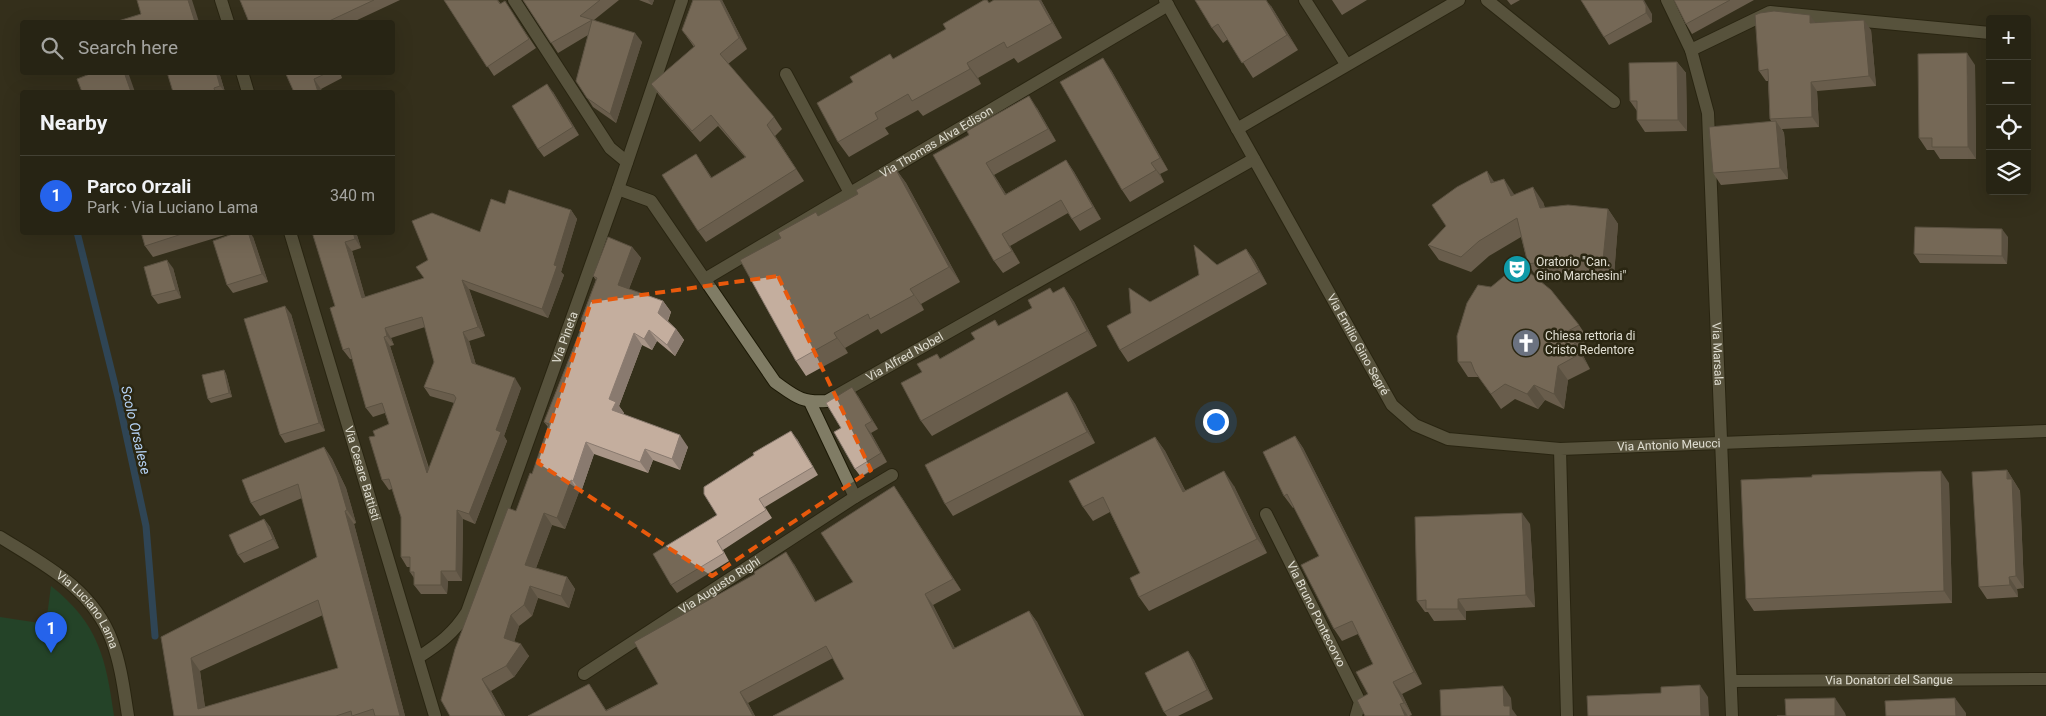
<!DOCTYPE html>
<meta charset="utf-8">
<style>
body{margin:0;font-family:Roboto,sans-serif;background:#333022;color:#f1f3f6}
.controls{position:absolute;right:15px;top:15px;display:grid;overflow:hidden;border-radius:5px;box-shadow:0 5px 20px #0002}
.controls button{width:45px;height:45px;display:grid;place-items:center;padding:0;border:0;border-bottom:1px solid #434134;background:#272414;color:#f1f3f6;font:25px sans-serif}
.you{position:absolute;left:1215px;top:421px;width:18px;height:18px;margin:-12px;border:4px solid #fff;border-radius:50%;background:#1a73e8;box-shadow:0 0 0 8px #1a73e833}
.badge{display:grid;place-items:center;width:32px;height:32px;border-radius:50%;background:#2563eb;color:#fff;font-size:16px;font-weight:700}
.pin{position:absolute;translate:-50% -41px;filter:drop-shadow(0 1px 2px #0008)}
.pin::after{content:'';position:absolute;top:26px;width:18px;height:15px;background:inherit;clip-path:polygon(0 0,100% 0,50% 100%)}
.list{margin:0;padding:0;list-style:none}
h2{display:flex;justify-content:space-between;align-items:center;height:65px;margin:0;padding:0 20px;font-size:21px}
h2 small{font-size:16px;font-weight:400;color:#a4a4a0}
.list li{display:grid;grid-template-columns:32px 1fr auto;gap:15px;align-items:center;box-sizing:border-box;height:80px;padding:0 20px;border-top:1px solid #434134}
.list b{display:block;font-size:19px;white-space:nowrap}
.list p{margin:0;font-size:16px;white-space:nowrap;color:#a4a4a0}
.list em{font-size:16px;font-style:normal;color:#a4a4a0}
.icon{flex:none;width:28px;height:28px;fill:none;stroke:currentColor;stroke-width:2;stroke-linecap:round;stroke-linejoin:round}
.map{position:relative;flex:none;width:2046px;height:716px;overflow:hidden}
.search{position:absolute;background:#272414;box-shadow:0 5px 20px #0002;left:20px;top:20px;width:375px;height:55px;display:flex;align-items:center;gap:12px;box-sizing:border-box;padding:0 18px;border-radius:5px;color:#a4a4a0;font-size:19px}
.panel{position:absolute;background:#272414;box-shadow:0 5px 20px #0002;left:20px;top:90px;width:375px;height:145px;border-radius:5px}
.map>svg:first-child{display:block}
.green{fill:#105b38}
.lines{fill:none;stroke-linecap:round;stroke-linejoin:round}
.stream{stroke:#285f9b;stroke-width:7}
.minor-casing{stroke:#1b1805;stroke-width:14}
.minor{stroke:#807c65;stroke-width:12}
.wall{fill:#a99688;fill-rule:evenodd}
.shaded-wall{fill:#897a6f}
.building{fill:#c4ae9e;stroke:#897a6f;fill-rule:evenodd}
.marked{fill:none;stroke:#e8590c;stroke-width:4;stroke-dasharray:10 6;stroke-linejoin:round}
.labels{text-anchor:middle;stroke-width:5;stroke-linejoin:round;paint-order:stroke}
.street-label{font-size:12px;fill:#e0ded2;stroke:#2a2612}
.poi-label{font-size:12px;fill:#e0ded2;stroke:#2a2612;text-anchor:start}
.water-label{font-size:14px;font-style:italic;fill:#b6d3f6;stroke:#2a2612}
</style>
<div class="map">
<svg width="2046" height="716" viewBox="0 0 2046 716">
<rect width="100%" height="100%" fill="#34301b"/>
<!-- green -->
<path class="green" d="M51 586C99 624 106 659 114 716H0V617L46 624Z"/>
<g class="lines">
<!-- stream -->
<path class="stream" d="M77 232 118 397 146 526 155 636"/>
<defs>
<g id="minor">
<path d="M221 0 228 22"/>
<path d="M514 0 610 148 627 162"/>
<path id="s1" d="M1165 0 1392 405 1415 425 1448 439 1560 449"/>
<path d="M1305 0 1346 64"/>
<path d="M1487 0 1614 102"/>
<path id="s2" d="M1667 0 1691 50 1708 113 1732 716"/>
<path d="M1691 50 1770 12 1990 33"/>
<path d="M242 72 248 92"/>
<path d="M786 74 850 193"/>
<path d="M1237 129 1459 0"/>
<path id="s3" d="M618 189 651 201 775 382C795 396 801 403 827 401L1254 159"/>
<path id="s4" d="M290 232 435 716"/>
<path id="s5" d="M705 279 1168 5"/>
<path d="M810 402 855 497"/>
<path id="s6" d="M1266 514 1360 702 1356 716"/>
<path id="s7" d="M0 537C45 565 93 589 112 641 121 665 124 691 128 716"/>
<path id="s8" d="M419 657C439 644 454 633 467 612L618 189 682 0"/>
<path id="s9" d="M584 674 855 497 892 475"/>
<path id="s10" d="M1731 681 2046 679"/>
<path id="s11" d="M1567 716 1560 449 2046 431"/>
</g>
</defs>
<!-- minor casing -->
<use href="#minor" class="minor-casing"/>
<!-- minor -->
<use href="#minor" class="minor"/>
</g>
<!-- wall -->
<path class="wall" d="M240 0H400L353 22H249Z
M444 0H498L501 4 511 11 536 48 494 76Z
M523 0H619L594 20 642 42 616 123 593 107 576 81 588 35 558 53Z
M639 0H654L652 5Z
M693 0H722L747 49 728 64 774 117 782 129 775 136 804 181 706 242 698 231 696 154 712 178 745 157 718 126 700 142 659 95 651 84 694 47 682 30Z
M994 0H1041L1062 38 1018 63 1014 58 978 78 981 84 923 116 918 110 885 128 889 134 849 157 838 142 946 29Z
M1195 0 1271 6 1298 50 1253 78 1228 39 1223 43 1212 28Z
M1332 0H1367L1342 15Z
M1507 0H1520L1511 5Z
M1581 0 1652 14V22L1609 45Z
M1674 0H1754L1692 34 1686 24Z
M1816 23 1871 30 1876 86 1817 91 1819 127 1782 129 1784 133 1788 179 1721 185 1713 173 1771 121 1770 119 1768 81H1766L1759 71Z
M1677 62 1686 73 1687 131 1645 132 1637 120V111L1630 101Z
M1975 65 1976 159H1940L1934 150H1927L1919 138Z
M1111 70 1168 170 1160 174 1164 182 1130 202 1122 190Z
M219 72 225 92H173Z
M285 72H340L342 78 321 89 322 92H294Z
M553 92 579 135 544 157 538 149Z
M1037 108 1056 141 994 175 1006 194 1066 160 1074 172 1101 219 1080 231 1068 213 1010 246 1020 263 1003 273 994 261 969 135Z
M895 168 906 183 960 282 921 304 924 310 881 334 878 329 845 348 848 353 806 376 796 361 819 216 858 194Z
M1494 182 1515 195 1543 202 1545 208 1608 209 1618 224 1614 275 1580 272 1538 279 1528 264 1521 237 1489 256 1471 272 1439 260 1428 245Z
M505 204 571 210 577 219 561 272 564 275 548 318 469 289 485 336 469 341 476 365 521 388 504 436 507 441 475 524 463 519 462 581H448L447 594H421L414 585V578L410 572V567H407L401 557V517L392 489 389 490 382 480 375 436 389 424 385 413 373 417 366 408 352 359H350L343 350 335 306 312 232H356L361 248 352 251 365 297 424 278 480 232ZM425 327 434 362 424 387 430 396 454 403 429 468 390 346 394 345 391 338Z
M141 232H224L225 235 153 257 145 246Z
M253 237 268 282 233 293 227 285Z
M2008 237 2007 264 1920 263 1914 254Z
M632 247 641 258 629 289 663 301 671 312 668 321 676 329 684 340 675 356 657 341 652 350 642 345 619 406 624 413 623 414 688 447 680 470 653 460 648 473 594 454 581 492H579L565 529 552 525 536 568 567 577 575 589 569 608 538 598 532 616 519 626 514 642 529 656 514 677 491 691 505 716H450L516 511 532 474 548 427 544 422 583 323 581 320 596 280 593 276Z
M1246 249 1254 260 1267 284 1128 362 1120 350 1150 302Z
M173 268 181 298 158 304 152 296Z
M1064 287 1074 302 1097 346 932 436 921 421 922 372 941 358 975 339 995 320 999 326 1032 308 1050 288 1053 293Z
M291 314 325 431 285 443 280 435Z
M1579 325 1589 340 1578 346 1590 369 1568 380 1564 409 1545 400 1538 409 1515 399 1501 409 1479 377H1468L1458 362Z
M224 370 226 374 232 397 211 403 208 399Z
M1067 392 1075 404 1095 443 953 516 945 504Z
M858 396 878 429 871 433 887 462 861 477 855 469 841 428Z
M1295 436 1303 448 1422 684 1402 694 1412 715 1409 716H1365L1373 664 1358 634 1342 641 1334 629 1319 556 1294 507 1293 508 1284 496Z
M1155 437 1165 451 1185 490 1234 486 1267 553 1149 611 1139 597 1140 573 1110 512 1093 521 1083 507Z
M797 439 818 475 765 507 772 518 723 550 729 561 677 593 671 585 717 515Z
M324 447 332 459 346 488 356 523 354 524 405 716H174L161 637 317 557 302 498 260 516 251 503ZM323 615 338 668 205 707 200 671Z
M2007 470 2020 491 2024 588 2017 589 2018 597 1987 599 1979 587Z
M1949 483 1952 603 1754 611 1746 599Z
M902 498 961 590 933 605 955 648 1029 611 1037 622 1084 716 844 679 833 658 748 703 755 716H528L589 684 606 710 658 684 794 564 816 602 853 582Z
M264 519 270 527 279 548 244 563 238 555Z
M1530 524 1535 607 1466 611V620L1434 621 1428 612H1425L1417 601Z
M1188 651 1194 660 1213 699 1178 716H1167L1164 712Z"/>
<!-- shaded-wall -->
<path class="shaded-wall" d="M188 0H192L199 22H195Z
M648 0H654L652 5Z
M720 0H722L747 49 739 38Z
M1039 0H1041L1062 38 1052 23Z
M1266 0 1271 6 1298 50 1287 35Z
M1643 0H1644L1652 14V22L1646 13Z
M1810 15 1817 25 1810 23Z
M1864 20 1871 30 1876 86 1869 76Z
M635 33 642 42 616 123 610 114Z
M1967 53 1975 65 1976 159 1968 147Z
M1103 58 1111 70 1168 170 1160 158Z
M1677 62 1686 73 1687 131 1678 120Z
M967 63 978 78 981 84 970 69Z
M124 72H127L129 75 135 92H131Z
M216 72H219L225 92 220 86Z
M314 79 321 89 322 92H318Z
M1811 82 1817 91 1819 127 1812 117Z
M547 84 553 92 579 135 573 127Z
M1029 96 1037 108 1056 141 1048 129Z
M1776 121 1784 133 1788 179 1780 168Z
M767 125 775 136 804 181 796 169Z
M1066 160 1074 172 1101 219 1093 207Z
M986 163 994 175 1014 207 1005 195Z
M1151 163 1160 174 1164 182 1156 170Z
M895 168 906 183 960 282 949 267Z
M1487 171 1497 186 1491 183Z
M1504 179 1514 194 1522 211 1511 196Z
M1533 187 1543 202 1550 223 1540 208Z
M1608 209 1618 224 1614 275 1603 260Z
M571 210 577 219 561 272 564 275 548 318 542 309 554 265Z
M2002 229 2008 237 2007 264 2002 256Z
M248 232H250L253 237 268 282 262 274Z
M353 232H356L361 248 355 239Z
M1002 234 1010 246 1020 263 1012 251Z
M345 242 352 251 368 307 362 298Z
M632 247 641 258 626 296 618 285Z
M1246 249 1254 260 1267 284 1259 272Z
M167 260 173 268 181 298 176 290Z
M462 280 469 289 485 336 478 327Z
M1064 287 1074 302 1097 346 1087 331Z
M910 289 921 304 924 310Z
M663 301 671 312 666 324 658 313Z
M285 306 291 314 325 431 319 423Z
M385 328 391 338 394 345 387 336Z
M676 329 684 340 675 356 667 345Z
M649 330 657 341 652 350 644 339Z
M1568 331 1578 346 1590 369 1580 354Z
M463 332 469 341 478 372 472 363Z
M634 333 642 345 619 406 624 413 620 422 612 410 609 399Z
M834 333 845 348 848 353 837 338Z
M384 337 390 346 433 483 427 473Z
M1558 366 1568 380 1564 409 1554 394Z
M224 370 226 374 232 397 229 393Z
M515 378 521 388 504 436 507 441 475 524 469 514 496 430Z
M1534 385 1545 400 1538 409 1527 394Z
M852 387 858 396 878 429 872 421Z
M1067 392 1075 404 1095 443 1087 432Z
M865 425 871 433 887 462 881 453Z
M791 431 797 439 818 475 813 467Z
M680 435 688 447 680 470 672 459Z
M1295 436 1303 448 1422 684 1414 672Z
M1155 437 1165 451 1193 506 1183 492Z
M586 442 594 454 581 492 573 481Z
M324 447 332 459 346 488 356 523 347 510Z
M645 449 653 460 648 473 640 462Z
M2007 470 2020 491 2024 588 2016 576Z
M1224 471 1234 486 1267 553 1257 539Z
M1941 471 1949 483 1952 603 1944 591Z
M571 480 579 492 565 529 557 518Z
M894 486 902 498 961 590 953 579Z
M457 510 463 519 462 581 456 571Z
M345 511 354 524 405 716H400Z
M544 513 552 525 533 576 525 565Z
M1522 513 1530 524 1535 607 1526 595Z
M264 519 270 527 279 548 273 539Z
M786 552 794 564 823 614 815 602Z
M441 571 448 581 447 594 441 585Z
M567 577 575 589 569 608 561 596Z
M2009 577 2017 589 2018 597 2010 585Z
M530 586 538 598 532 616 524 605Z
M925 594 933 605 961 661 953 649Z
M1458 599 1466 611V620L1458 609Z
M1029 611 1037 622 1084 716H1082Z
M511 615 519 626 512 649 504 638Z
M521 644 529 656 514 677 506 666Z
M1188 651 1194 660 1213 699 1207 690Z
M191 658 200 671 206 716 198 709Z
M482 679 491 691 505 716H503Z
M1393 682 1402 694 1412 715 1404 703Z
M1700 685 1708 697 1709 716H1701Z
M1503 686 1511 698 1512 709 1517 716H1510L1504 706Z
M740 692 748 703 755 716H753Z
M1835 698 1845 713 1846 716H1835Z
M1955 698 1966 713V716H1956Z
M1400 704 1408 716H1405Z"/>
<!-- building -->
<path class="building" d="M137 0H188L195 22H115L141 14Z
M240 0H374L327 22H249Z
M444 0H497L500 4 505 1 529 39 487 67Z
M523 0H600L580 16 635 33 610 114 587 98 576 81 592 20 551 43Z
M693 0H720L739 38 720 54 774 117 767 125 796 169 698 231 662 175 696 154 711 178 746 157 711 115 692 131 651 84 695 46 682 30Z
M984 0H987L989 3 994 0H1039L1052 23 1007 48 1004 42 967 63 970 69 912 101 908 94 875 113 878 119 838 142 817 103 853 82 850 77 890 54 893 59 946 29 943 24Z
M1195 0H1266L1287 35 1242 63 1218 24 1212 28Z
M1581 0H1643L1646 6V13L1604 37Z
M1674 0H1730L1686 24Z
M1774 11 1810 15V23L1864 20 1869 76 1811 82 1812 117 1770 119 1768 69 1759 71 1755 15 1760 13Z
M1967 53 1968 147H1932V138H1919L1918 54Z
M1103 58 1160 158 1151 163 1156 170 1122 190 1060 82Z
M1677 62 1678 120H1637V101H1630L1629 63Z
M95 72H124L131 92H82L77 79Z
M167 72H216L220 86 214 88 215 92H173Z
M285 72H329L314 79 318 92H294Z
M547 84 573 127 538 149 512 106Z
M1029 96 1048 129 986 163 1005 195 1066 160 1093 207 1072 219 1061 200 1002 234 1012 251 994 261 933 155 969 135 967 131Z
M1776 121 1780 168 1713 173 1709 127Z
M895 168 949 267 910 289 914 295 870 319 868 314 834 333 837 338 796 361 740 260 781 238 778 233 816 212 818 216 858 194 856 190Z
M1487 171 1491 183 1504 179 1511 196 1533 187 1540 208 1568 205 1608 209 1603 260 1569 257 1528 264 1517 218 1479 241 1461 257 1428 245 1446 226 1432 205 1457 187Z
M509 190 571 210 554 265 557 266 542 309 462 280 478 327 463 332 472 363 515 378 496 430 501 432 469 514 457 510 456 571H441V585H414V572H410V557H401V517L389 479 382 480 369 437 375 436 373 431 389 424 382 403 366 408 349 348 343 350 330 308 335 306 312 232H353L355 239 345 242 362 298 424 278 416 267 428 260 412 221 432 213 480 232 491 199 505 204ZM422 317 434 362 424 387 454 395 456 398 427 473 384 337 387 336 385 328Z
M1915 227 2002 229V256L1914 254Z
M141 232H188L145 246Z
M238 232H248L262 274 227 285 213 241Z
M608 237 632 247 618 285 663 301 658 313 676 329 667 345 649 330 644 339 634 333 609 399 616 402 612 410 680 435 672 459 645 449 640 462 586 442 573 481 571 480 557 518 544 513 525 565 567 577 561 596 530 586 524 605 511 615 504 638 521 644 506 666 482 679 503 716H450L441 700 455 649 508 508 516 511 530 473 532 474 549 424 544 422 584 321 581 320 597 278 593 276Z
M1194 245 1217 265 1246 249 1259 272 1120 350 1107 326 1131 313 1129 288 1150 302 1199 275Z
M167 260 176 290 152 296 144 267Z
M1519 264 1551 290 1579 325 1568 331 1580 354 1558 366 1554 394 1534 385 1527 394 1505 384 1491 394 1475 372 1471 362H1458L1457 336 1467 303 1478 285 1491 287Z
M1064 287 1087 331 921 421 901 383 922 372 917 364 937 354 940 359 975 339 971 333 995 320 998 326 1032 308 1028 300 1050 288 1053 293Z
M285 306 319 423 280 435 244 319Z
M224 370 229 393 208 399 202 375Z
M852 387 872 421 865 425 881 453 855 469 834 432 841 428 826 403Z
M1067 392 1087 432 945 504 925 465Z
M791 431 813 467 759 499 766 510 717 541 724 553 671 585 653 554 717 515 704 494V487L754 455 753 453Z
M1295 436 1414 672 1393 682 1404 703 1400 704 1405 716H1365L1357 700 1368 694 1356 672 1373 664 1352 621 1334 629 1301 565 1319 556 1287 494 1284 496 1263 452Z
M1155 437 1183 492 1224 471 1257 539 1139 597 1130 578 1140 573 1103 497 1083 507 1069 481Z
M324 447 337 476 347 510 345 511 400 716H375L373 709 352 716 351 711 336 716H174L161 637 317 557 298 484 251 503 242 480ZM318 600 338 668 198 709 191 658Z
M2007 470V479H2012L2016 576 2009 577 2010 585 1979 587 1972 472Z
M1941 471 1944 591 1746 599 1741 480 1812 477V475Z
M894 486 953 579 925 594 953 649 1029 611 1082 716H773L844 679 826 646 740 692 753 716H528L589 684 606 711 658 684 634 642 755 574 754 572 786 552 815 602 853 582 821 533Z
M1522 513 1526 595 1458 599V609H1426V600L1417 601 1415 517Z
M264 519 273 539 238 555 229 535Z
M1188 651 1207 690 1164 712 1145 673Z
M1700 685 1701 716H1588L1587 696 1661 693V687Z
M1503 686 1504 706H1510V716H1441L1440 690Z
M1835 698V716H1777H1786L1785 699Z
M1955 698 1956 716H1886L1885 701Z"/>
<!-- marked area -->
<path d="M0 0H2046V716H0ZM778 276 871 470 712 576 538 463 591 302Z" fill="#34301b" fill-opacity=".55" fill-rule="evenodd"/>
<path class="marked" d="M778 276 871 470 712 576 538 463 591 302Z"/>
<!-- icons -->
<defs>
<symbol id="theatre-disc" viewBox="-11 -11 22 22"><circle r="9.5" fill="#0f9aa8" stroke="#2a2612"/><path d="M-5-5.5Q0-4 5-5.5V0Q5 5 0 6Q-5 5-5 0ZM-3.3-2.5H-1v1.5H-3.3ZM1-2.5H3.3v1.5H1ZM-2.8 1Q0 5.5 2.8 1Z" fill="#fff"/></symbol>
<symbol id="church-disc" viewBox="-11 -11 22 22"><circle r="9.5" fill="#6b7280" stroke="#2a2612"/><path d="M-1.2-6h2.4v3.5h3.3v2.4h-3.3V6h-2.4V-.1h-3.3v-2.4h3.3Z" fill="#fff"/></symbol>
</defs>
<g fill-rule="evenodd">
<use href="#theatre-disc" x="1501" y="253" width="32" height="32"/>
<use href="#church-disc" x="1510" y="327" width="32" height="32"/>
</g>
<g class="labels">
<!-- street labels -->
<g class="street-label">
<text dy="4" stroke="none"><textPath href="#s5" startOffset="269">Via Thomas Alva Edison</textPath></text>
<text dy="4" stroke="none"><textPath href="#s8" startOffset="358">Via Pineta</textPath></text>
<text dy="4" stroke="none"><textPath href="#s1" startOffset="395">Via Emilio Gino Segré</textPath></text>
<text dy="4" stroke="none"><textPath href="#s2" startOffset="362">Via Marsala</textPath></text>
<text dy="4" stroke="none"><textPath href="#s3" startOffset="401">Via Alfred Nobel</textPath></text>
<text dy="4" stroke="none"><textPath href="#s11" startOffset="376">Via Antonio Meucci</textPath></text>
<text dy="4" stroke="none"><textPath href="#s4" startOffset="252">Via Cesare Battisti</textPath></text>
<text dy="4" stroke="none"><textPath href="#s9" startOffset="162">Via Augusto Righi</textPath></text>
<text dy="4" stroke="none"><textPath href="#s7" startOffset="116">Via Luciano Lama</textPath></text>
<text dy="4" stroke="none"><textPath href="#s6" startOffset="112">Via Bruno Pontecorvo</textPath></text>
<text dy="4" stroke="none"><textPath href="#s10" startOffset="158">Via Donatori del Sangue</textPath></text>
</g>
<!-- poi labels -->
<g class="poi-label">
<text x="1536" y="266">Oratorio "Can.<tspan x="1536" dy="14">Gino Marchesini"</tspan></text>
<text x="1545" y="340">Chiesa rettoria di<tspan x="1545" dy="14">Cristo Redentore</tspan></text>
</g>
<!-- water labels -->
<g class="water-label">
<text transform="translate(136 430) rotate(77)" y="5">Scolo Orsalese</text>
</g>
</g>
</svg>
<div class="controls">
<button>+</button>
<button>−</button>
<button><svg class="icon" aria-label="locate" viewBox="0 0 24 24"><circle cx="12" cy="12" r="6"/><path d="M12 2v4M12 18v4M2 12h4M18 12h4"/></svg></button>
<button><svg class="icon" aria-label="layers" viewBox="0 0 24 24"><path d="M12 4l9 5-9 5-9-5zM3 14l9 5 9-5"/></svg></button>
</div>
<div class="you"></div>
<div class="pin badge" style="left:51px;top:653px">1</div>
<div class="search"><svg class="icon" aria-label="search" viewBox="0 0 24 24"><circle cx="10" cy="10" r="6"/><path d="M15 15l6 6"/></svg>Search here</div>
<section class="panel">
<h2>Nearby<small></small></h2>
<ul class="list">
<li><span class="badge">1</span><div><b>Parco Orzali</b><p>Park · Via Luciano Lama</p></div><em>340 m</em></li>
</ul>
</section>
</div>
